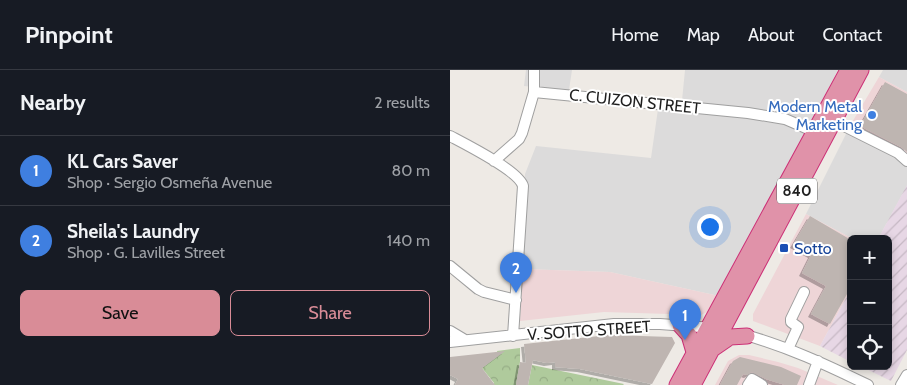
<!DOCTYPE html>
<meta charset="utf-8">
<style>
body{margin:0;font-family:Cabin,sans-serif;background:#20242c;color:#f1f3f6}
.controls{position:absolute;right:15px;bottom:15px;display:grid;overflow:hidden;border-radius:8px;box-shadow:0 2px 8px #0003}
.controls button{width:45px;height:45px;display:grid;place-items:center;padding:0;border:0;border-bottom:1px solid #363941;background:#171b24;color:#f1f3f6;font:25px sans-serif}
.you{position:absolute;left:259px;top:156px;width:18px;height:18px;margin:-12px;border:4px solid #fff;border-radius:50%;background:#1a73e8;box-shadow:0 0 0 8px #1a73e833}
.badge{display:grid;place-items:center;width:32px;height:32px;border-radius:50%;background:#d98c97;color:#fff;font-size:16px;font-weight:700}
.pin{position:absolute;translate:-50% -41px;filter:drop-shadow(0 1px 2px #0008)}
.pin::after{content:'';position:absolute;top:26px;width:18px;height:15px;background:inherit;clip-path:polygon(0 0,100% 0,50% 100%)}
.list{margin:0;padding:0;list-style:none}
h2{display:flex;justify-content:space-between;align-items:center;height:65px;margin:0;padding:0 20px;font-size:21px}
h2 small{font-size:16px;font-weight:400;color:#9ea1a6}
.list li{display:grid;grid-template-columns:32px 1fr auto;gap:15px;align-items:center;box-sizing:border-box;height:70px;padding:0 20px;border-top:1px solid #363941}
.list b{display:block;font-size:19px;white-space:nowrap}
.list p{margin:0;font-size:16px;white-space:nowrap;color:#9ea1a6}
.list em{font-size:16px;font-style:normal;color:#9ea1a6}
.actions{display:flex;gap:10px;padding:15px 20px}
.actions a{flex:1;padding:11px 0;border:1px solid #d98c97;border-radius:8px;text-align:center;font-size:18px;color:#d98c97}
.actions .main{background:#d98c97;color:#111}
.icon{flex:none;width:28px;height:28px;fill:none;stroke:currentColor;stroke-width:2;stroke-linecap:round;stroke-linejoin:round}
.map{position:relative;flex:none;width:457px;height:315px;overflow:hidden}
header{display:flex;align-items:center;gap:30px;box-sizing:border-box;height:70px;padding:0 25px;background:#171b24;border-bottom:1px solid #363941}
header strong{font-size:24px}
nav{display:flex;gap:28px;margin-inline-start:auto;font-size:18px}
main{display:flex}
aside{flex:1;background:#171b24}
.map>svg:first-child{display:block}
.residential{fill:#dcdbdb}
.commercial{fill:#eed5d7}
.industrial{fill:url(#industrial-furrows)}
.forest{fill:url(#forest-crowns)}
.building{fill:#beb5b1;filter:url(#shadow)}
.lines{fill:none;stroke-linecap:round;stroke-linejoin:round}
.minor-casing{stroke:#9f9f9f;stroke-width:12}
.highway-casing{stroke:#cc3177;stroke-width:17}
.minor{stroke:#fff;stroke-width:10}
.highway{stroke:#e092a9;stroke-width:15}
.shop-dot{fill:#3f7fe0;stroke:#fff;stroke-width:2}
.transit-dot{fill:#1a4fb4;stroke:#fff;stroke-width:2}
.labels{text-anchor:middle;stroke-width:4;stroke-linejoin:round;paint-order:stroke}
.shield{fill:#fff;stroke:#626262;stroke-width:1}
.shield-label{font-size:15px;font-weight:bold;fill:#1e1e1e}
.street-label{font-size:16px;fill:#1e1e1e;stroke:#fff}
.shop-label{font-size:16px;fill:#366cbe;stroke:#fff;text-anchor:end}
.transit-label{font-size:16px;fill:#164399;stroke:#fff;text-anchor:start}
</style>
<header>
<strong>Pinpoint</strong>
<nav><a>Home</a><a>Map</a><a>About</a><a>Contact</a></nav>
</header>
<main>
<aside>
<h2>Nearby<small>2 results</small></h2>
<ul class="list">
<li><span class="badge" style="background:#3f7fe0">1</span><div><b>KL Cars Saver</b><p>Shop · Sergio Osmeña Avenue</p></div><em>80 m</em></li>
<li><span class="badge" style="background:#3f7fe0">2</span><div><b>Sheila's Laundry</b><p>Shop · G. Lavilles Street</p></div><em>140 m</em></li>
</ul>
<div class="actions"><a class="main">Save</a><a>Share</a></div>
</aside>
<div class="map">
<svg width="457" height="315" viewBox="0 0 457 315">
<defs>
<pattern id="industrial-furrows" width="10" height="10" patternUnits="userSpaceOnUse" patternTransform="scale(1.25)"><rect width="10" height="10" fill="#e7d7e5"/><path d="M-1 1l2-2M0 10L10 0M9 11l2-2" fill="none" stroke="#c6b8c4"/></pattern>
<pattern id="forest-crowns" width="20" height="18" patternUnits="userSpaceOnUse" patternTransform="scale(1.25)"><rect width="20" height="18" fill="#afca9c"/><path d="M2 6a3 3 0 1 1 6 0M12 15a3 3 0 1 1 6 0" fill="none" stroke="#96ad86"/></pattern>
<filter id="shadow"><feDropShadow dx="-3" dy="3" stdDeviation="0" flood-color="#0004"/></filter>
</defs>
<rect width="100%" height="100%" fill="#eeeae5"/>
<!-- residential -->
<path class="residential" d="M76 0H122L119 20 74 16Z
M235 0H388L269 226 160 202 73 199 75 104 86 76 201 88 208 39 231 41Z
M433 0H457V22L429 7Z
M401 54 457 84V116L428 169H403L356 144Z"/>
<!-- commercial -->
<path class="commercial" d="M429 7 457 22V84L401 54Z
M356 144 403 169H401V219L370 276 303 251V244Z
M73 199 160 202 269 226 259 241 251 245 154 242 70 251Z
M289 285H299L328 292 348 298 388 315H265L278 291Z"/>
<!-- industrial -->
<path class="industrial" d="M457 115V280L441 311 410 296H438V169H428Z
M401 219V292L370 276Z"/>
<!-- forest -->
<path class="forest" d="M70 278V292L66 315H43L44 313 32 298 48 286 47 281Z
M82 295 174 314 173 315H78Z"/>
<!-- building -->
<path class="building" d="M435 12 457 24V82L451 77 410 56Z
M360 146 401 170V217L380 254 361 244 376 216 352 203 361 185 343 175Z
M159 265 222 267 225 273 202 314 130 299 105 297V292L97 293 83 290 78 315H66L70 292 76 293 74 274Z
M55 281 32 298 45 315H5L8 309 0 305V287Z
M290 287 331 297 351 306 347 315H335L316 309 302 302 297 305 293 304 287 315H270L283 291Z"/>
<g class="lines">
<defs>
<path id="minor" d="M84 22 298 43 335 49 365 62
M384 51 448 83 457 91
M0 66C15 74 69 101 73 116L63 266
M44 91 69 69 72 63 84 22V0
M0 196 28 219 34 222 66 230
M0 261 15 270
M292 264C336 276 377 295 418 315
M0 272 164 254H210L263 258
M338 279 348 257 341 252V249L354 222
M298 315 302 309 312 315
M359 315 368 291
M451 315 457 305"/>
<path id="highway" d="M230 255 239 265 244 282
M264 278 280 267 297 266
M227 315 398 0
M243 315 411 0"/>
</defs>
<!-- minor casing -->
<use href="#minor" class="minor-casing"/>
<!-- highway casing -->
<use href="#highway" class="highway-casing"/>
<!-- minor -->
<use href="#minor" class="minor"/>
<!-- highway -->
<use href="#highway" class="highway"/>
</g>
<!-- markers -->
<circle class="shop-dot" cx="422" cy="45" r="5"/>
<rect class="transit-dot" x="329" y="173" width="10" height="10" rx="2.5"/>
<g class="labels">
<!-- shield labels -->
<rect class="shield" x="327" y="108.5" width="40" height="25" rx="4"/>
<g class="shield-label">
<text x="347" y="126">840</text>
</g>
<!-- street labels -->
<g class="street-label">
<text transform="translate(185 31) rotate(6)" y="6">C. CUIZON STREET</text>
<text transform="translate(139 260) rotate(-4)" y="6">V. SOTTO STREET</text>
</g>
<!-- shop labels -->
<g class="shop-label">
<text x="412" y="42">Modern Metal<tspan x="412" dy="18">Marketing</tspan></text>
</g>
<!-- transit labels -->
<g class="transit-label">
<text x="344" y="184">Sotto</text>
</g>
</g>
</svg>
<div class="controls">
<button>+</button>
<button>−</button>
<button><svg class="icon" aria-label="locate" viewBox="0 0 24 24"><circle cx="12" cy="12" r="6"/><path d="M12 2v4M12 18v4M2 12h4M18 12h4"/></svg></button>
</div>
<div class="you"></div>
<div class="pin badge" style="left:235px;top:270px;background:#3f7fe0">1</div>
<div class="pin badge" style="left:66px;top:223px;background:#3f7fe0">2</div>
</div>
</main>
